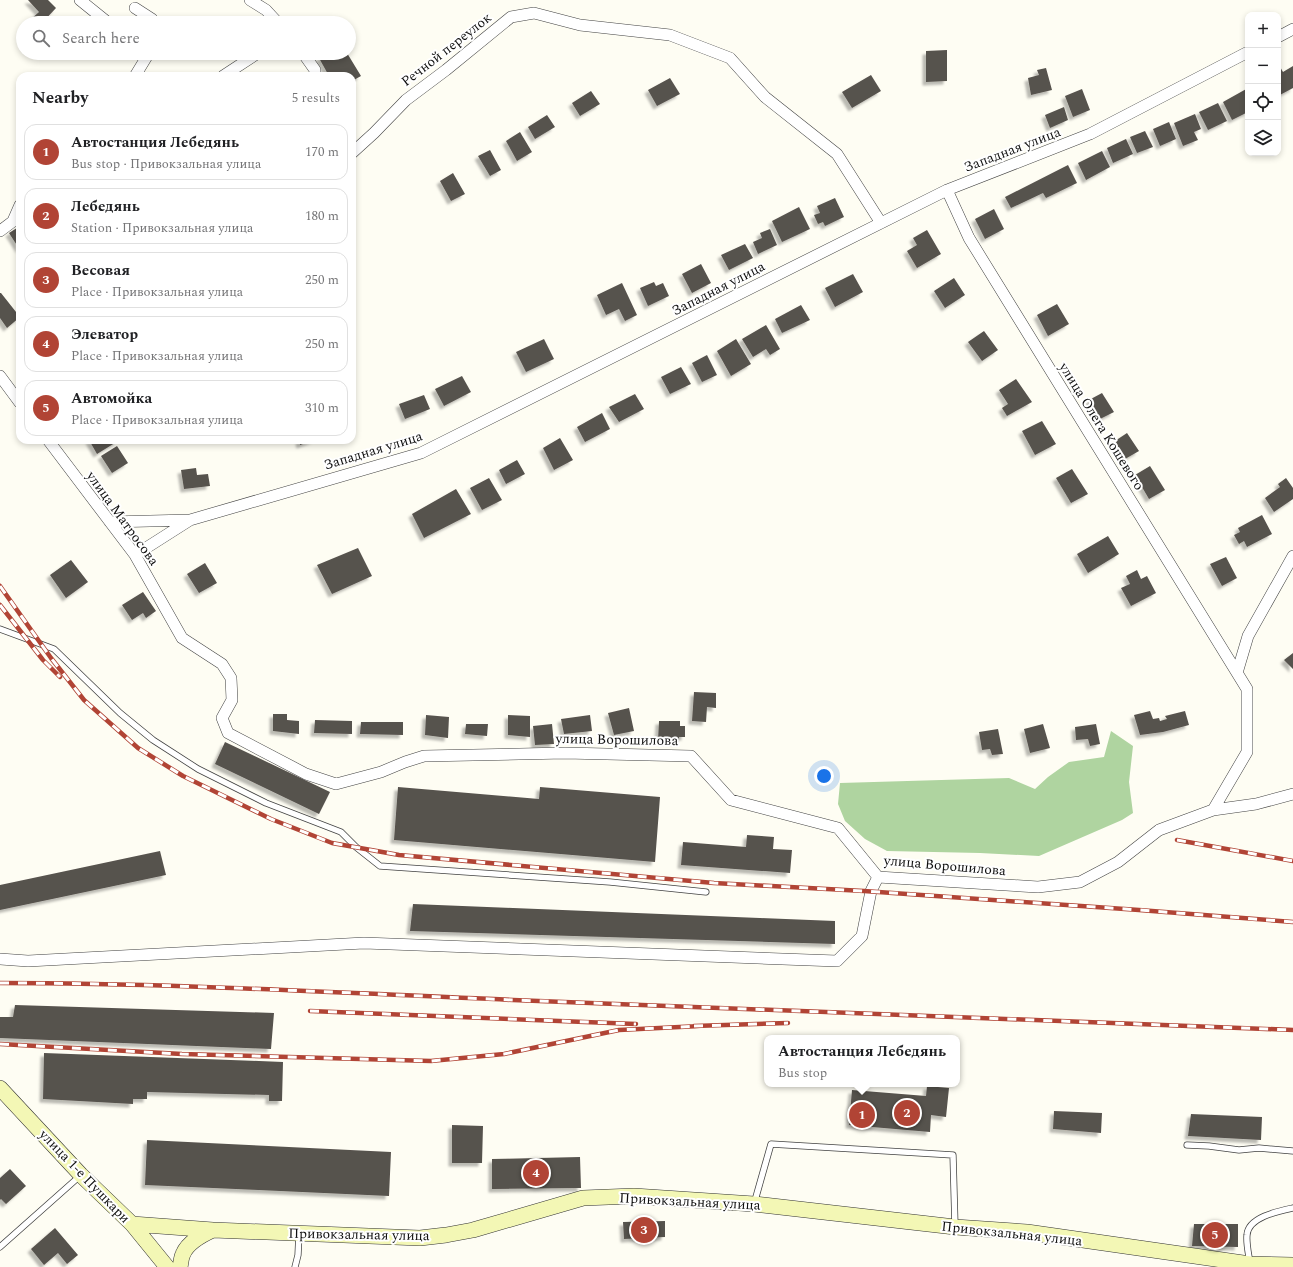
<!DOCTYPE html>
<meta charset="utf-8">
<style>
body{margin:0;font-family:Spectral,serif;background:#f6f6f6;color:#202124}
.controls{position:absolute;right:12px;top:12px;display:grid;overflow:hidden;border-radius:8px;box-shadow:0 2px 6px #0003}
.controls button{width:36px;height:36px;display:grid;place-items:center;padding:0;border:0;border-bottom:1px solid #e0e0e0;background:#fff;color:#202124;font:20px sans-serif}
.you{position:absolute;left:824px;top:776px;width:14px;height:14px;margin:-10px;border:3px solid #fff;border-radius:50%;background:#1a73e8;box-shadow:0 0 0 6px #1a73e833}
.badge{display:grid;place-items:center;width:26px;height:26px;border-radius:50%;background:#b14435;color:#fff;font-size:13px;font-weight:700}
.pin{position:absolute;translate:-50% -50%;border:2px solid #fff;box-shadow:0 1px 4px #0006}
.popup{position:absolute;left:764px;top:1035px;width:196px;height:52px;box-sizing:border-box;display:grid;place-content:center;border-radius:8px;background:#fff;filter:drop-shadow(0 1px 3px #0005);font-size:13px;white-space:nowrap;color:#757577}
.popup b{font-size:15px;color:#202124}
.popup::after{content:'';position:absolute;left:50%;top:100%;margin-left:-8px;border:8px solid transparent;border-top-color:#fff}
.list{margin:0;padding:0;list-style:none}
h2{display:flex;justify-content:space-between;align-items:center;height:52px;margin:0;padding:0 16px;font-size:17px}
h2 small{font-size:13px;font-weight:400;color:#757577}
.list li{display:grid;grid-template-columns:26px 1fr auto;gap:12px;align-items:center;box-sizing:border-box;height:56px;margin:0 8px 8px;padding:0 8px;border:1px solid #e0e0e0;border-radius:12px}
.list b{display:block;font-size:15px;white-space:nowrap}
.list p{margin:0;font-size:13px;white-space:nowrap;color:#757577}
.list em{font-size:13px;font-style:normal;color:#757577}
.icon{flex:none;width:22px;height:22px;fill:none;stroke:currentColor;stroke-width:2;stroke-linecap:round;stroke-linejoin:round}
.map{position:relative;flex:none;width:1293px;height:1267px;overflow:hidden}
.search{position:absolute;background:#fff;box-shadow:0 2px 6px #0003;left:16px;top:16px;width:340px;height:44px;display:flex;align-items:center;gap:10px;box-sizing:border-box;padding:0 14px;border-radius:22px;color:#757577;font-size:15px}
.panel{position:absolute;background:#fff;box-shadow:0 2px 6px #0003;left:16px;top:72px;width:340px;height:372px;border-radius:12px}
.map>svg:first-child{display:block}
.forest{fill:#afd4a0}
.building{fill:#57524d;filter:url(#shadow)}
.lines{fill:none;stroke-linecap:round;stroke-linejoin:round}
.lane-casing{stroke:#424242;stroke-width:7}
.street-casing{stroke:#424242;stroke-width:12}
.secondary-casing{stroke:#313131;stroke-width:16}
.lane{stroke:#fff;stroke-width:5.5}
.street{stroke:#fff;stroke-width:11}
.secondary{stroke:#f3f7b5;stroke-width:15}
.rail-casing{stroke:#b14435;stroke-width:4.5}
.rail{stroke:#fff;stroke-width:3;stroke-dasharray:9;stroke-linecap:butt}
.labels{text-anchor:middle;stroke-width:4;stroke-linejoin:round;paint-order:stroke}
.street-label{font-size:14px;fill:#0f0f0f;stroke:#fff}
</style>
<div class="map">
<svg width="1293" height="1267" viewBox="0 0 1293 1267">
<defs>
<filter id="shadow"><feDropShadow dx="-3.5" dy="3.5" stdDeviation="1" flood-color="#0004"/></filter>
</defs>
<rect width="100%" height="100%" fill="#fefdf3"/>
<!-- forest -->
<path class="forest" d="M1111 731 1133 746 1129 782 1133 813 1122 820 1039 856 980 853 887 851 865 839 845 821 838 804 840 783 1009 778 1035 789 1048 777 1069 762 1104 757Z"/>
<!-- building -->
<path class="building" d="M28 0H48L56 8 42 23H32L30 20 39 12Z
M68 16 76 23H61Z
M947 50V81L926 82V51Z
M329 53H347L361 76 352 81V76H329L319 58Z
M1279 65 1283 72 1293 66V88L1278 96V66Z
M1046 68 1052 90 1031 95 1028 78 1039 75 1037 70Z
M871 75 881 91 852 108 842 92Z
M670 78 680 94 657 106 648 90Z
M1248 88V112L1232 120 1223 102Z
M1082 89 1090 110 1073 117 1065 96Z
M591 91 600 104 580 116 572 103Z
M1218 103 1227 121 1208 130 1199 112Z
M1064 107 1068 120 1050 128 1045 115Z
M1195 114 1201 129 1194 132 1198 140 1183 146 1174 123Z
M547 115 555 127 535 139 528 127Z
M1169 122 1176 139 1160 146 1153 129Z
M1145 131 1153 147 1137 153 1130 137Z
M520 132 532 152 517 161 506 141Z
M1126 139 1133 154 1113 163 1107 148Z
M490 150 501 170 490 176 478 156Z
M1102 151 1110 167 1086 180 1078 163Z
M1068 165 1077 183 1046 198 1043 193 1011 208 1005 197Z
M453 173 465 194 451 201 440 181Z
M835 198 844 217 825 226 823 222 818 224 814 215 820 213 817 206Z
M799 207 810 229 782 242 772 221Z
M994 209 1004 229 985 239 975 219Z
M20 226V250L9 233Z
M770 229 777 245 758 254 753 242 762 238 760 233Z
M927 230 941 254 917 268 907 251 917 245 913 238Z
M745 244 753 258 729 270 721 255Z
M701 264 711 283 692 293 682 274Z
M853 274 863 292 835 307 825 288Z
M954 278 965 295 945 308 934 291Z
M654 282 656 286 663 283 669 296 648 306 640 288Z
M622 283 637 315 625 321 619 309 606 315 597 295Z
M0 293H1L20 317 7 328 0 318Z
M1057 304 1069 324 1048 336 1037 315Z
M801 305 810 320 782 333 775 319Z
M766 325 780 349 770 355 766 349 753 357 742 339Z
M984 331 998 350 982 361 968 342Z
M544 339 554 359 526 372 516 352Z
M736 339 751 364 731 376 717 351Z
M707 355 717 375 702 382 692 363Z
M681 367 691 384 670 394 661 377Z
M462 376 471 392 444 406 435 389Z
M1016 379 1032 402 1007 416 1002 408 1008 404 999 390Z
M1102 393 1114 412 1100 419 1089 400Z
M635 394 644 409 619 422 609 407Z
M424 395 430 409 405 419 399 404Z
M602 413 610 429 585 442 577 427Z
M1042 421 1056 444 1035 455 1022 431Z
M1127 433 1139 451 1125 459 1115 441Z
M560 438 573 460 554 470 543 448Z
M89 440H117L118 441 97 454Z
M299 440H315L300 445Z
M117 446 128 463 112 473 101 456Z
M517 460 525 474 506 484 499 470Z
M1150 466 1165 490 1149 499 1135 475Z
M196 468 197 475 208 474 210 486 184 489 181 470Z
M1072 469 1088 494 1071 503 1056 478Z
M489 478 502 500 482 510 470 488Z
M1286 478 1293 488V499L1274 512 1265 498 1280 487 1278 484Z
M456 489 471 514 424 538 412 514Z
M1262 515 1272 534 1247 547 1244 541 1239 544 1234 535 1240 532 1238 528Z
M1108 536 1119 554 1088 573 1077 554Z
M358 548 372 576 332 594 317 565Z
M1226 557 1237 578 1222 586 1210 564Z
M71 560 88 582 66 598 50 575Z
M205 563 217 583 199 593 187 574Z
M1137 570 1141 579 1147 576 1156 593 1131 606 1121 588 1130 584 1126 576Z
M143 592 156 611 146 618 143 613 132 620 122 605Z
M1293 653V669L1284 660Z
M694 692 716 693V708L707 707 706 722 692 721Z
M629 708 634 731 614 735 608 713Z
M1150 711 1153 719 1159 718 1160 721 1167 719 1165 716 1185 711 1189 725 1163 732 1140 735 1134 715Z
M273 714H287V720L299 721V734L273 731Z
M426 715 449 717 448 738 425 735Z
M508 715 530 716V737L508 735Z
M590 715 592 731 564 734 561 719Z
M315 720 352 721V734L314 733Z
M659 721H680V726H685V737H679V742L658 741Z
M361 722H403V735L360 734Z
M466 724H488L487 736 465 734Z
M552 724 554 744 535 745 533 726Z
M1043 724 1050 748 1030 753 1024 729Z
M1096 724 1100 744 1090 746 1088 739 1076 740 1075 727Z
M998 729 1003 754 992 755 990 749 982 750 979 732Z
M225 742 330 792 319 814 215 764Z
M398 787 539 799 540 787 660 797 655 862 394 840Z
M747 835 774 837 773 849 792 850 790 873 681 865 683 842 746 847Z
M160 851 166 875 0 910V885Z
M413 904 835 921V944L410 931Z
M15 1005 274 1013 271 1049 0 1038V1017H13Z
M44 1053 283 1062 282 1101H269V1095L147 1092V1099H133V1104L43 1099Z
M927 1086 949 1088 946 1117 931 1115 930 1132 849 1125 852 1090 926 1096Z
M1054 1111 1102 1113 1101 1133 1053 1129Z
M1191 1114 1262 1117 1261 1140 1188 1136Z
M452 1125 483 1126 482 1163H452Z
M147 1140 391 1152 389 1196 145 1185Z
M580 1157 581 1188 492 1189V1159Z
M10 1169 26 1186 6 1204 1 1199 0 1200V1178Z
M665 1221V1237L624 1239 623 1222Z
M1194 1224H1238V1247L1192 1246Z
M55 1228 78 1255 67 1264 58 1253 44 1265 31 1249Z"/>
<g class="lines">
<defs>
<path id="lane" d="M0 629 54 649 120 713 153 740 198 769 266 803 341 832 356 847 380 866 610 882 706 892
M1187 1145 1209 1146 1239 1150 1259 1148 1293 1151
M754 1204 771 1144 953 1155 955 1226
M0 1247 81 1175
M1250 1264C1249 1255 1246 1244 1247 1235 1248 1217 1279 1211 1293 1208
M295 1267 298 1255 299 1234"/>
<path id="street" d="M80 0 106 21
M250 0 266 10 278 23
M135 8 152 19 155 23
M1278 37 1293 29
M303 53 315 70V76
M135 76 149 53
M223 76 258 53
M352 153 374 133 406 100 446 70 511 17 534 13 580 25 670 35 730 58 765 97 837 154 881 223
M947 190 969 238 1247 689V752L1213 810
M13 221 20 205
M0 231 20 216
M0 376 20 403
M48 440 135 555 182 638 222 664 231 678 232 700 222 718 228 733 306 774 336 784 381 772 405 762 424 756 565 753 691 756 731 800 838 828 878 877 1038 887 1080 882 1118 862 1159 830 1213 810 1256 804 1293 794
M190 520 421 453 947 190 1090 134 1248 52
M110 522 190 520 135 555
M1237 673 1248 636 1293 556
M0 959 28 961 364 943 837 961 862 936 871 891 878 877"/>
<path id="secondary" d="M0 1088 81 1175 132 1224 167 1267
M132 1224 213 1230 420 1238 446 1235 473 1230 583 1198 634 1196 754 1204 955 1227 1027 1232 1250 1264 1293 1265
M180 1267C181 1263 181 1258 183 1254 188 1242 202 1235 213 1230"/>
</defs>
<!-- lane casing -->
<use href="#lane" class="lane-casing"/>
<!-- street casing -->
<use href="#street" class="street-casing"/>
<!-- secondary casing -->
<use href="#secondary" class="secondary-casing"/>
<!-- lane -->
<use href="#lane" class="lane"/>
<!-- street -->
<use href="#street" class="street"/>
<!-- secondary -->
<use href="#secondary" class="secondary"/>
<defs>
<path id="rail" d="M0 586 51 658 84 700 138 748 183 776 271 819 332 843 399 855 714 883 864 891 1139 910 1293 922
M0 605 43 660 60 677
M1177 840 1293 861
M0 983C171 983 342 993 513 1000 773 1010 1033 1020 1293 1030
M310 1011 636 1024
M694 1026 788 1023
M0 1044 182 1054 431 1061 504 1054 619 1030 700 1026"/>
</defs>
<!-- rail casing -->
<use href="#rail" class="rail-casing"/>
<!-- rail -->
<use href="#rail" class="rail"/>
</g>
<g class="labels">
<!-- street labels -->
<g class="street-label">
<text transform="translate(446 49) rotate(-38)" y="5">Речной переулок</text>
<text transform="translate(1012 149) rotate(-21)" y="5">Западная улица</text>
<text transform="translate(718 288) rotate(-27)" y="5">Западная улица</text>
<text transform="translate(1102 426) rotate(58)" y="5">улица Олега Кошевого</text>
<text transform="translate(373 450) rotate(-17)" y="5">Западная улица</text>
<text transform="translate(123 518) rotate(54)" y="5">улица Матросова</text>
<text transform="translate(617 739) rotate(1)" y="5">улица Ворошилова</text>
<text transform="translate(945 865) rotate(5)" y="5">улица Ворошилова</text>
<text transform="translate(85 1176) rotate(46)" y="5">улица 1-е Пушкари</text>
<text transform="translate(690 1201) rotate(3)" y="5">Привокзальная улица</text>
<text transform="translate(1012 1233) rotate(6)" y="5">Привокзальная улица</text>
<text transform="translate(359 1234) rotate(1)" y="5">Привокзальная улица</text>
</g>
</g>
</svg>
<div class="controls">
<button>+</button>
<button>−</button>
<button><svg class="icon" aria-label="locate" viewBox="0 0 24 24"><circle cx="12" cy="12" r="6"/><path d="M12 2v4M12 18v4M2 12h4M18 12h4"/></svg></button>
<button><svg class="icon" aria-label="layers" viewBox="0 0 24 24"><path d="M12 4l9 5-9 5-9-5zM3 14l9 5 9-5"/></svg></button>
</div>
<div class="you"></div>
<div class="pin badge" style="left:862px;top:1115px">1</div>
<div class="popup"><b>Автостанция Лебедянь</b>Bus stop</div>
<div class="pin badge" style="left:907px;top:1113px">2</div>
<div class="pin badge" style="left:644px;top:1230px">3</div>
<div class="pin badge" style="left:536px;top:1173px">4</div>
<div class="pin badge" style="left:1215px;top:1235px">5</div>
<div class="search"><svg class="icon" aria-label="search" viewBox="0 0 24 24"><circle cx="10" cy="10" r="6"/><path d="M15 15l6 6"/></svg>Search here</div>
<section class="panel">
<h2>Nearby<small>5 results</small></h2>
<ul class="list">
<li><span class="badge">1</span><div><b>Автостанция Лебедянь</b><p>Bus stop · Привокзальная улица</p></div><em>170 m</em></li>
<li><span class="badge">2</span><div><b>Лебедянь</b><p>Station · Привокзальная улица</p></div><em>180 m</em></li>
<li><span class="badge">3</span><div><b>Весовая</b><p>Place · Привокзальная улица</p></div><em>250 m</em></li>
<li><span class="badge">4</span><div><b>Элеватор</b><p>Place · Привокзальная улица</p></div><em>250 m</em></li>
<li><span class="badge">5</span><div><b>Автомойка</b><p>Place · Привокзальная улица</p></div><em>310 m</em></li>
</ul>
</section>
</div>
